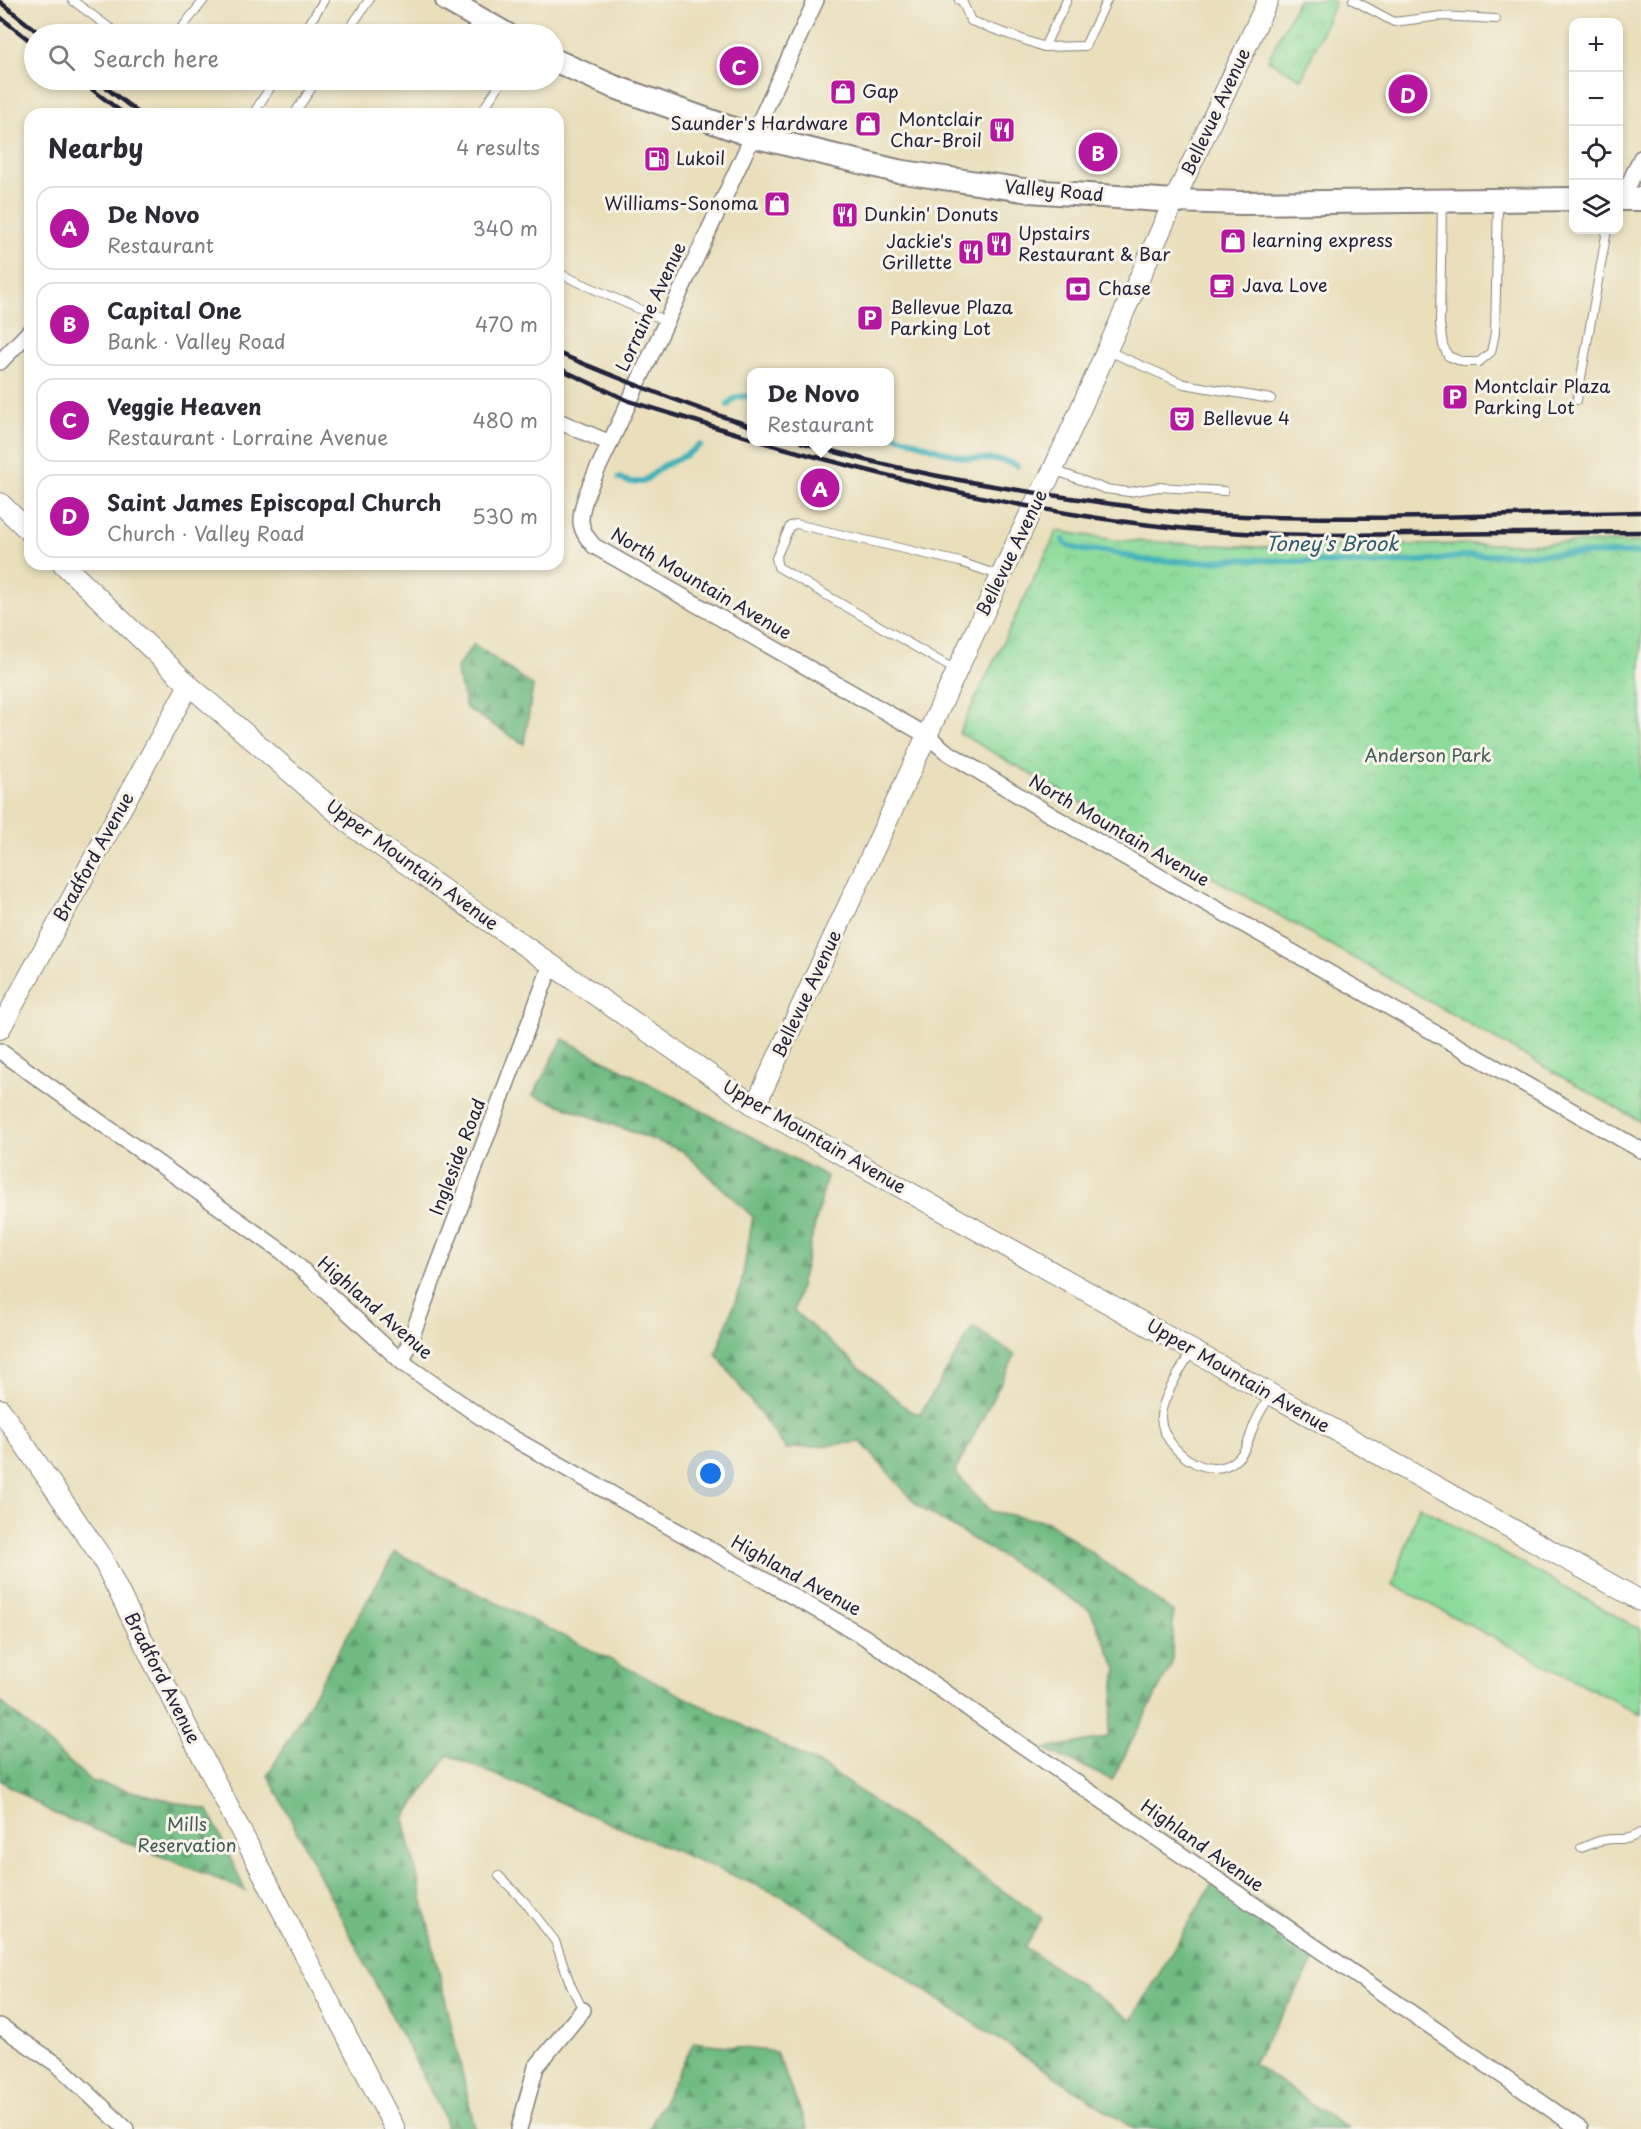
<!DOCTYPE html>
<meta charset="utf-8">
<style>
body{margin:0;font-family:"Playpen Sans",sans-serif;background:#f7f7f7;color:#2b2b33}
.controls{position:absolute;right:18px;top:18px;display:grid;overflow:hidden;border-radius:12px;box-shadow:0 3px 9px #0003}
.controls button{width:54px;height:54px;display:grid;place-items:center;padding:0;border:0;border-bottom:2px solid #e1e1e2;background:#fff;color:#2b2b33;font:30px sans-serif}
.you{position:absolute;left:711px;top:1474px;width:21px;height:21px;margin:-15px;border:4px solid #fff;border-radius:50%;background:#1a73e8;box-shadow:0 0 0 9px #1a73e833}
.badge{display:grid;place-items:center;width:39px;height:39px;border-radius:50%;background:#b5179e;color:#fff;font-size:20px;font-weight:700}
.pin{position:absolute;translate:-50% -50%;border:3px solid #fff;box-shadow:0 2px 6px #0006}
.popup{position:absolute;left:747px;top:368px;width:147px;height:78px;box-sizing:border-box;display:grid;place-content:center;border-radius:12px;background:#fff;filter:drop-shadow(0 2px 4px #0005);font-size:20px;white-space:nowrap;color:#7c7c81}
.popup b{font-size:22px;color:#2b2b33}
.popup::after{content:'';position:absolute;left:50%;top:100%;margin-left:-12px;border:12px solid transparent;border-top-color:#fff}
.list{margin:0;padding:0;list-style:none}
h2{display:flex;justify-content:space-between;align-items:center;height:78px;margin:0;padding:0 24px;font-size:26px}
h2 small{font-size:20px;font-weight:400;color:#7c7c81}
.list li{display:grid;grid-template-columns:39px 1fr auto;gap:18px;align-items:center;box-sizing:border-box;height:84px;margin:0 12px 12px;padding:0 12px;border:2px solid #e1e1e2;border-radius:18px}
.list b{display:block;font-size:22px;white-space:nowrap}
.list p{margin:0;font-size:20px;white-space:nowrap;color:#7c7c81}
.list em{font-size:20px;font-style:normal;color:#7c7c81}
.icon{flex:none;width:33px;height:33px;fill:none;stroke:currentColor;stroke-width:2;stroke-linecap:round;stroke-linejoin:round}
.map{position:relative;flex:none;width:1641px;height:2129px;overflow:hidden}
.search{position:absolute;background:#fff;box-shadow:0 3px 9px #0003;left:24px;top:24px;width:540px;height:66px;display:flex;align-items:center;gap:15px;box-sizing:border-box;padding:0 21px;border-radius:33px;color:#7c7c81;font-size:22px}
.panel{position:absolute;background:#fff;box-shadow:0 3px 9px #0003;left:24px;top:108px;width:540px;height:462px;border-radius:18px}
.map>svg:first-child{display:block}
.grass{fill:url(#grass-tufts);stroke:#577e6a;stroke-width:1.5}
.forest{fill:url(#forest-firs);stroke:#4a6e5e;stroke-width:1.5}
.park{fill:url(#park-crowns);stroke:#577e6a;stroke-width:1.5}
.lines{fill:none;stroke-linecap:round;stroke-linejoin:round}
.stream{stroke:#41b1b9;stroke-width:6}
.service-casing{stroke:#86807b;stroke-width:10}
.minor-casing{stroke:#86807b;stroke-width:18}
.tertiary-casing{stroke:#86807b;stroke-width:22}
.secondary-casing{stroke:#86807b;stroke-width:26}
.service{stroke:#fff;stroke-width:8}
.minor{stroke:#fff;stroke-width:15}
.tertiary{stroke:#fff;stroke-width:20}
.secondary{stroke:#fff;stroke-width:22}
.rail{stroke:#22223b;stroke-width:4.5}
.labels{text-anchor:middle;stroke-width:6;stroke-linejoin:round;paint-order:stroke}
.poi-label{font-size:18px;fill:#22223b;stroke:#f7f3e8;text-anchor:start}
.street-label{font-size:18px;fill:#22223b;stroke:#f7f3e8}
.park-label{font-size:18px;fill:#425a58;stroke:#f7f3e8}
.water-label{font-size:20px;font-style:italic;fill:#2e5b6d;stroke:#f7f3e8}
</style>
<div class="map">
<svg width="1641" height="2129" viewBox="0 0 1641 2129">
<defs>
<pattern id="grass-tufts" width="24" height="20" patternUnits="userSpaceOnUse" patternTransform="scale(1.5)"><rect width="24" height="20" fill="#8cdb9a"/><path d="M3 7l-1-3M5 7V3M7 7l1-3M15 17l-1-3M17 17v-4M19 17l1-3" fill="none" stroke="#78bc86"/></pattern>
<pattern id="forest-firs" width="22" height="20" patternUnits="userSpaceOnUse" patternTransform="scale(1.5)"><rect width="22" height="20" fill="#71bb82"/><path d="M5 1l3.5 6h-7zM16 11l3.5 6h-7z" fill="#5c986c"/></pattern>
<pattern id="park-crowns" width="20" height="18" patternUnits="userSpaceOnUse" patternTransform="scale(1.5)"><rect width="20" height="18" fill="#8cdb9a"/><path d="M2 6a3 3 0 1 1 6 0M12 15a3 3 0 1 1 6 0" fill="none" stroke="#78bc86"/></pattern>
</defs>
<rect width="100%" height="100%" fill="#f7f3e8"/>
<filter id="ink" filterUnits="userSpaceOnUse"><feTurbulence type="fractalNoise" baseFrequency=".0167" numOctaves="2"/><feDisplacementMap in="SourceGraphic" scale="12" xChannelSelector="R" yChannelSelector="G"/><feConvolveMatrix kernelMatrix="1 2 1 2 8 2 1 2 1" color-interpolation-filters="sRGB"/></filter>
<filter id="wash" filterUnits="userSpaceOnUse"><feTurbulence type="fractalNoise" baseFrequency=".008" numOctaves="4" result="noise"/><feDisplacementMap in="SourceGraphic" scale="24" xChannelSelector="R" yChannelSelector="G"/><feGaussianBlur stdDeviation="1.35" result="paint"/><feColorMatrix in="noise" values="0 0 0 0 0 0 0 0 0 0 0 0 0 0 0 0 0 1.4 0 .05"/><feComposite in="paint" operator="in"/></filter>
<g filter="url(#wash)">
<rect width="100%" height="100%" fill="#e9dfbb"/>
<!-- grass -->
<path class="grass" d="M1419 1506 1641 1630V1715L1393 1585Z"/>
<!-- forest -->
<path class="forest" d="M474 644 533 686 524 744 466 708 456 668Z
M563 1039 827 1176 794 1311 910 1411 920 1414 973 1327 1015 1355 955 1472 990 1511 1049 1522 1173 1612 1172 1663 1112 1780 1044 1749 1108 1737 1117 1669 1090 1610 918 1506 861 1442 786 1449 716 1354 741 1285 753 1217 683 1151 533 1095Z
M395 1552 823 1766 1042 1918 1025 1947 1132 2020 1218 1874 1322 1948 1253 2063 1348 2129H1134L784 1897 448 1755 404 1819 475 2129H447L444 2117 268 1775Z
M0 1701 91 1781 208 1810 245 1890 51 1812 0 1780Z
M694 2042 776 2052 808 2129H649Z"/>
<!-- park -->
<path class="park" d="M1298 0H1330L1335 2 1302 79 1268 60Z
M1057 531 1115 540 1257 547 1641 542V1122L959 733Z"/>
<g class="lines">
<!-- stream -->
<path class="stream" d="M728 405C734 396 741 395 751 397
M889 434C914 440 937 451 962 457 980 461 1000 456 1017 466
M619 478 629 482H643L663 466 686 455 700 445
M1063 540 1067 545 1082 550 1108 551 1143 560 1198 562 1236 559 1370 564 1437 560 1472 555 1641 553"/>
</g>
</g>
<g filter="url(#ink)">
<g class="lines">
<defs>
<path id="service" d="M72 0 118 34
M959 0 962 1 971 21 1044 47 1085 46 1107 0
M1353 0 1394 22 1441 16 1496 19
M177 34 204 0
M303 34 324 0
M346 34 369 0
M1044 47 1067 0
M253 114 275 80
M294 114 317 80
M480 114 503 80
M1442 202 1440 324 1443 345 1448 356 1463 362H1479L1491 352 1495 333 1498 201
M558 210V213
M558 273 666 321
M1108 351 1184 384 1271 399
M1577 400 1607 230
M1054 470 1105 489 1129 492 1159 487 1224 491
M955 670 778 567 776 558 790 526 796 524 960 562 1001 576
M1191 1351C1183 1367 1160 1400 1161 1418 1163 1449 1208 1484 1236 1460 1248 1450 1249 1436 1255 1423 1259 1413 1265 1404 1271 1395
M1581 1848C1588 1846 1596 1841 1604 1840 1621 1837 1623 1843 1641 1833
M499 1876 525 1902 555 1941 571 1986 583 2010"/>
<path id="minor" d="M816 0 610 443C601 464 580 499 581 522 582 532 588 539 594 546L926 735 947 752 1051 815 1641 1150
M1622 199 1641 158
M0 362 30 331
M558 421 610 443
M0 1051 284 1253 402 1362 502 1432 863 1636 1580 2129
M402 1362 551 965
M0 2026 58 2065 126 2129
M519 2129 536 2067 583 2010"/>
<path id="tertiary" d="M0 503 30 532
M63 564 189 685 356 829 755 1106 1641 1601
M0 1029 189 685
M755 1106 1033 507 1053 470 1174 201 1268 0
M0 1409 102 1558 153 1661 395 2129"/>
<path id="secondary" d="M447 0 506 34
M554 60 612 86 753 136 897 171 1030 191 1174 201 1242 203 1574 199
M1618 199H1641"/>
</defs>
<!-- service casing -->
<use href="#service" class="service-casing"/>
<!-- minor casing -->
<use href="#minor" class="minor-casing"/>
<!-- tertiary casing -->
<use href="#tertiary" class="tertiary-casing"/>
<!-- secondary casing -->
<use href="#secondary" class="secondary-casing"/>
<!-- service -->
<use href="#service" class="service"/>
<!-- minor -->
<use href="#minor" class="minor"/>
<!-- tertiary -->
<use href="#tertiary" class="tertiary"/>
<!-- secondary -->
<use href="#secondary" class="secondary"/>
<!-- rail -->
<path class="rail" d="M0 2 40 34
M0 17 34 44
M80 80 124 114
M96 80 140 114
M558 353C622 380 685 405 751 426
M558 368 629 401 751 438
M762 442C914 485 1070 522 1228 532 1287 536 1346 535 1405 534 1484 533 1562 533 1641 532
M801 442C888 469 980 485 1071 498 1120 505 1170 513 1220 515 1360 522 1501 514 1641 512"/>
</g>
</g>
<!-- icons -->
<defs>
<symbol id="shop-square" viewBox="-11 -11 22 22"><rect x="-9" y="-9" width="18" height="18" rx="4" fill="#b5179e" stroke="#f7f3e8"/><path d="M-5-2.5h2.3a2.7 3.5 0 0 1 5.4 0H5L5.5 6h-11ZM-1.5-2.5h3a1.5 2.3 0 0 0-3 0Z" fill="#fff"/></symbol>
<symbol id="restaurant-square" viewBox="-11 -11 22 22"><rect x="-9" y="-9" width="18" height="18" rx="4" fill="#b5179e" stroke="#f7f3e8"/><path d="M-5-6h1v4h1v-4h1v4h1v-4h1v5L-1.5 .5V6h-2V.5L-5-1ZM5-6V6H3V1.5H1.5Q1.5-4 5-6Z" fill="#fff"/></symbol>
<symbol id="fuel-square" viewBox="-11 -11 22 22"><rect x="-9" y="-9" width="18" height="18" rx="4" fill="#b5179e" stroke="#f7f3e8"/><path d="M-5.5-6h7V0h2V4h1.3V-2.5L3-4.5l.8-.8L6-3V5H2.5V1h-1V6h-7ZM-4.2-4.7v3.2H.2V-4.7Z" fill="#fff"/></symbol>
<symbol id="cafe-square" viewBox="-11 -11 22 22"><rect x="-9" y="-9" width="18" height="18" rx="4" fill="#b5179e" stroke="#f7f3e8"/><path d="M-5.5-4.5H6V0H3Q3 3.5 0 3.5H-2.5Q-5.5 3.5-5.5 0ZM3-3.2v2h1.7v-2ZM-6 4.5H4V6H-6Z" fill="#fff"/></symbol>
<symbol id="bank-square" viewBox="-11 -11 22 22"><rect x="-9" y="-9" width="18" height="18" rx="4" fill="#b5179e" stroke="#f7f3e8"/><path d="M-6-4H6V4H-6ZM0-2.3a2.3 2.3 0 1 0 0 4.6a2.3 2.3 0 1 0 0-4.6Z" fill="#fff"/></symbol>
<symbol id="parking-square" viewBox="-11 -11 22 22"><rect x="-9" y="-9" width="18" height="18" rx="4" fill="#b5179e" stroke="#f7f3e8"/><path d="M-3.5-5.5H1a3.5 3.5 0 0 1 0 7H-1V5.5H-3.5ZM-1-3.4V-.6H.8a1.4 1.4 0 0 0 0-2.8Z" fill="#fff"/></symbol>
<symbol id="theatre-square" viewBox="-11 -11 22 22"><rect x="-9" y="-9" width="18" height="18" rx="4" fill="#b5179e" stroke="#f7f3e8"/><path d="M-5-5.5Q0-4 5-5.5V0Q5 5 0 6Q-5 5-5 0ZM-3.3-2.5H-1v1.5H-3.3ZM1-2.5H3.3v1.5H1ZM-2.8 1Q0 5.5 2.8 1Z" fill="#fff"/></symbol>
</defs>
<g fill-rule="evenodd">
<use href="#shop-square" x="828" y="77" width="30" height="30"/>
<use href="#shop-square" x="853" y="109" width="30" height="30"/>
<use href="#restaurant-square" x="987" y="115" width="30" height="30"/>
<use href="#fuel-square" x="642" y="144" width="30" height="30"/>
<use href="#shop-square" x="762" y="189" width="30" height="30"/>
<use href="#restaurant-square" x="830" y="200" width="30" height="30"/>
<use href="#shop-square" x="1218" y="226" width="30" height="30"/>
<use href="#restaurant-square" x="984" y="229" width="30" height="30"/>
<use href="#restaurant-square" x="956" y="237" width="30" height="30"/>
<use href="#cafe-square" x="1207" y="271" width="30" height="30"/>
<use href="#bank-square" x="1063" y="274" width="30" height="30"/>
<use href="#parking-square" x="855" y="303" width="30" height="30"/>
<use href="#parking-square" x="1440" y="382" width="30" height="30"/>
<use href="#theatre-square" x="1167" y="404" width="30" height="30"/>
</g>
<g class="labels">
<!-- poi labels -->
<g class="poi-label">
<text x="862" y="98">Gap</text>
<text x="982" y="126" text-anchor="end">Montclair<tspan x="982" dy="21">Char-Broil</tspan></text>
<text x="848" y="130" text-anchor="end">Saunder's Hardware</text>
<text x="676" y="165">Lukoil</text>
<text x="758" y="210" text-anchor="end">Williams-Sonoma</text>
<text x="864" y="221">Dunkin' Donuts</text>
<text x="1018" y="240">Upstairs<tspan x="1018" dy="21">Restaurant &amp; Bar</tspan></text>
<text x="1252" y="247">learning express</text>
<text x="952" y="248" text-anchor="end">Jackie's<tspan x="952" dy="21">Grillette</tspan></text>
<text x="1242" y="292">Java Love</text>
<text x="1098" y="295">Chase</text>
<text x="890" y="314">Bellevue Plaza<tspan x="890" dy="21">Parking Lot</tspan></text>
<text x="1474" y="393">Montclair Plaza<tspan x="1474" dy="21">Parking Lot</tspan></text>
<text x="1202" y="425">Bellevue 4</text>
</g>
<!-- street labels -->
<g class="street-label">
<text transform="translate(1216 112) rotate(-65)" y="6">Bellevue Avenue</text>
<text transform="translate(1054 191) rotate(5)" y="6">Valley Road</text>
<text transform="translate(651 307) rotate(-65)" y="6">Lorraine Avenue</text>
<text transform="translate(1012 553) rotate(-64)" y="6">Bellevue Avenue</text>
<text transform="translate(701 584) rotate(30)" y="6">North Mountain Avenue</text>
<text transform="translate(1119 831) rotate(30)" y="6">North Mountain Avenue</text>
<text transform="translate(94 857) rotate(-61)" y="6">Bradford Avenue</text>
<text transform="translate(412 865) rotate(36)" y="6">Upper Mountain Avenue</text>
<text transform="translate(807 994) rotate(-65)" y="6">Bellevue Avenue</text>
<text transform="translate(814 1137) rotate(30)" y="6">Upper Mountain Avenue</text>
<text transform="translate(458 1157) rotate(-69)" y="6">Ingleside Road</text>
<text transform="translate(375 1308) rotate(41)" y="6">Highland Avenue</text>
<text transform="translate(1238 1376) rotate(30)" y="6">Upper Mountain Avenue</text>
<text transform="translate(796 1576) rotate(29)" y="6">Highland Avenue</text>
<text transform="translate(162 1678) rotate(63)" y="6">Bradford Avenue</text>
<text transform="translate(1202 1846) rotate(35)" y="6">Highland Avenue</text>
</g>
<!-- park labels -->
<g class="park-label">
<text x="1428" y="762">Anderson Park</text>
<text x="187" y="1831">Mills<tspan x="187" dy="21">Reservation</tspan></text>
</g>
<!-- water labels -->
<g class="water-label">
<text x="1332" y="551">Toney's Brook</text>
</g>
</g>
</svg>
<div class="controls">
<button>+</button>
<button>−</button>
<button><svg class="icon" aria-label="locate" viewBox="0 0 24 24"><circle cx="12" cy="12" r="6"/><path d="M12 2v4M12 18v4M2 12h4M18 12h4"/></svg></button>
<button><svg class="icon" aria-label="layers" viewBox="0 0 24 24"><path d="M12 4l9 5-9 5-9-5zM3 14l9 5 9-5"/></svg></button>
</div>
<div class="you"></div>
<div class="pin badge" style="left:820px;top:488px">A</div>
<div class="popup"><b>De Novo</b>Restaurant</div>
<div class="pin badge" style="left:1098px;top:152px">B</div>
<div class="pin badge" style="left:739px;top:66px">C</div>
<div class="pin badge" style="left:1408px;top:94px">D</div>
<div class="search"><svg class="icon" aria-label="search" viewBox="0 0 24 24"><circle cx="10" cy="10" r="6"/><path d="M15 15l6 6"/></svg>Search here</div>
<section class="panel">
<h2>Nearby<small>4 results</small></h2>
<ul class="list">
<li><span class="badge">A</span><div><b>De Novo</b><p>Restaurant</p></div><em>340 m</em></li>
<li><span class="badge">B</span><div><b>Capital One</b><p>Bank · Valley Road</p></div><em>470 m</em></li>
<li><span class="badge">C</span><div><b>Veggie Heaven</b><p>Restaurant · Lorraine Avenue</p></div><em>480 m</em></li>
<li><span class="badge">D</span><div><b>Saint James Episcopal Church</b><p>Church · Valley Road</p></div><em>530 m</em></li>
</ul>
</section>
</div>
